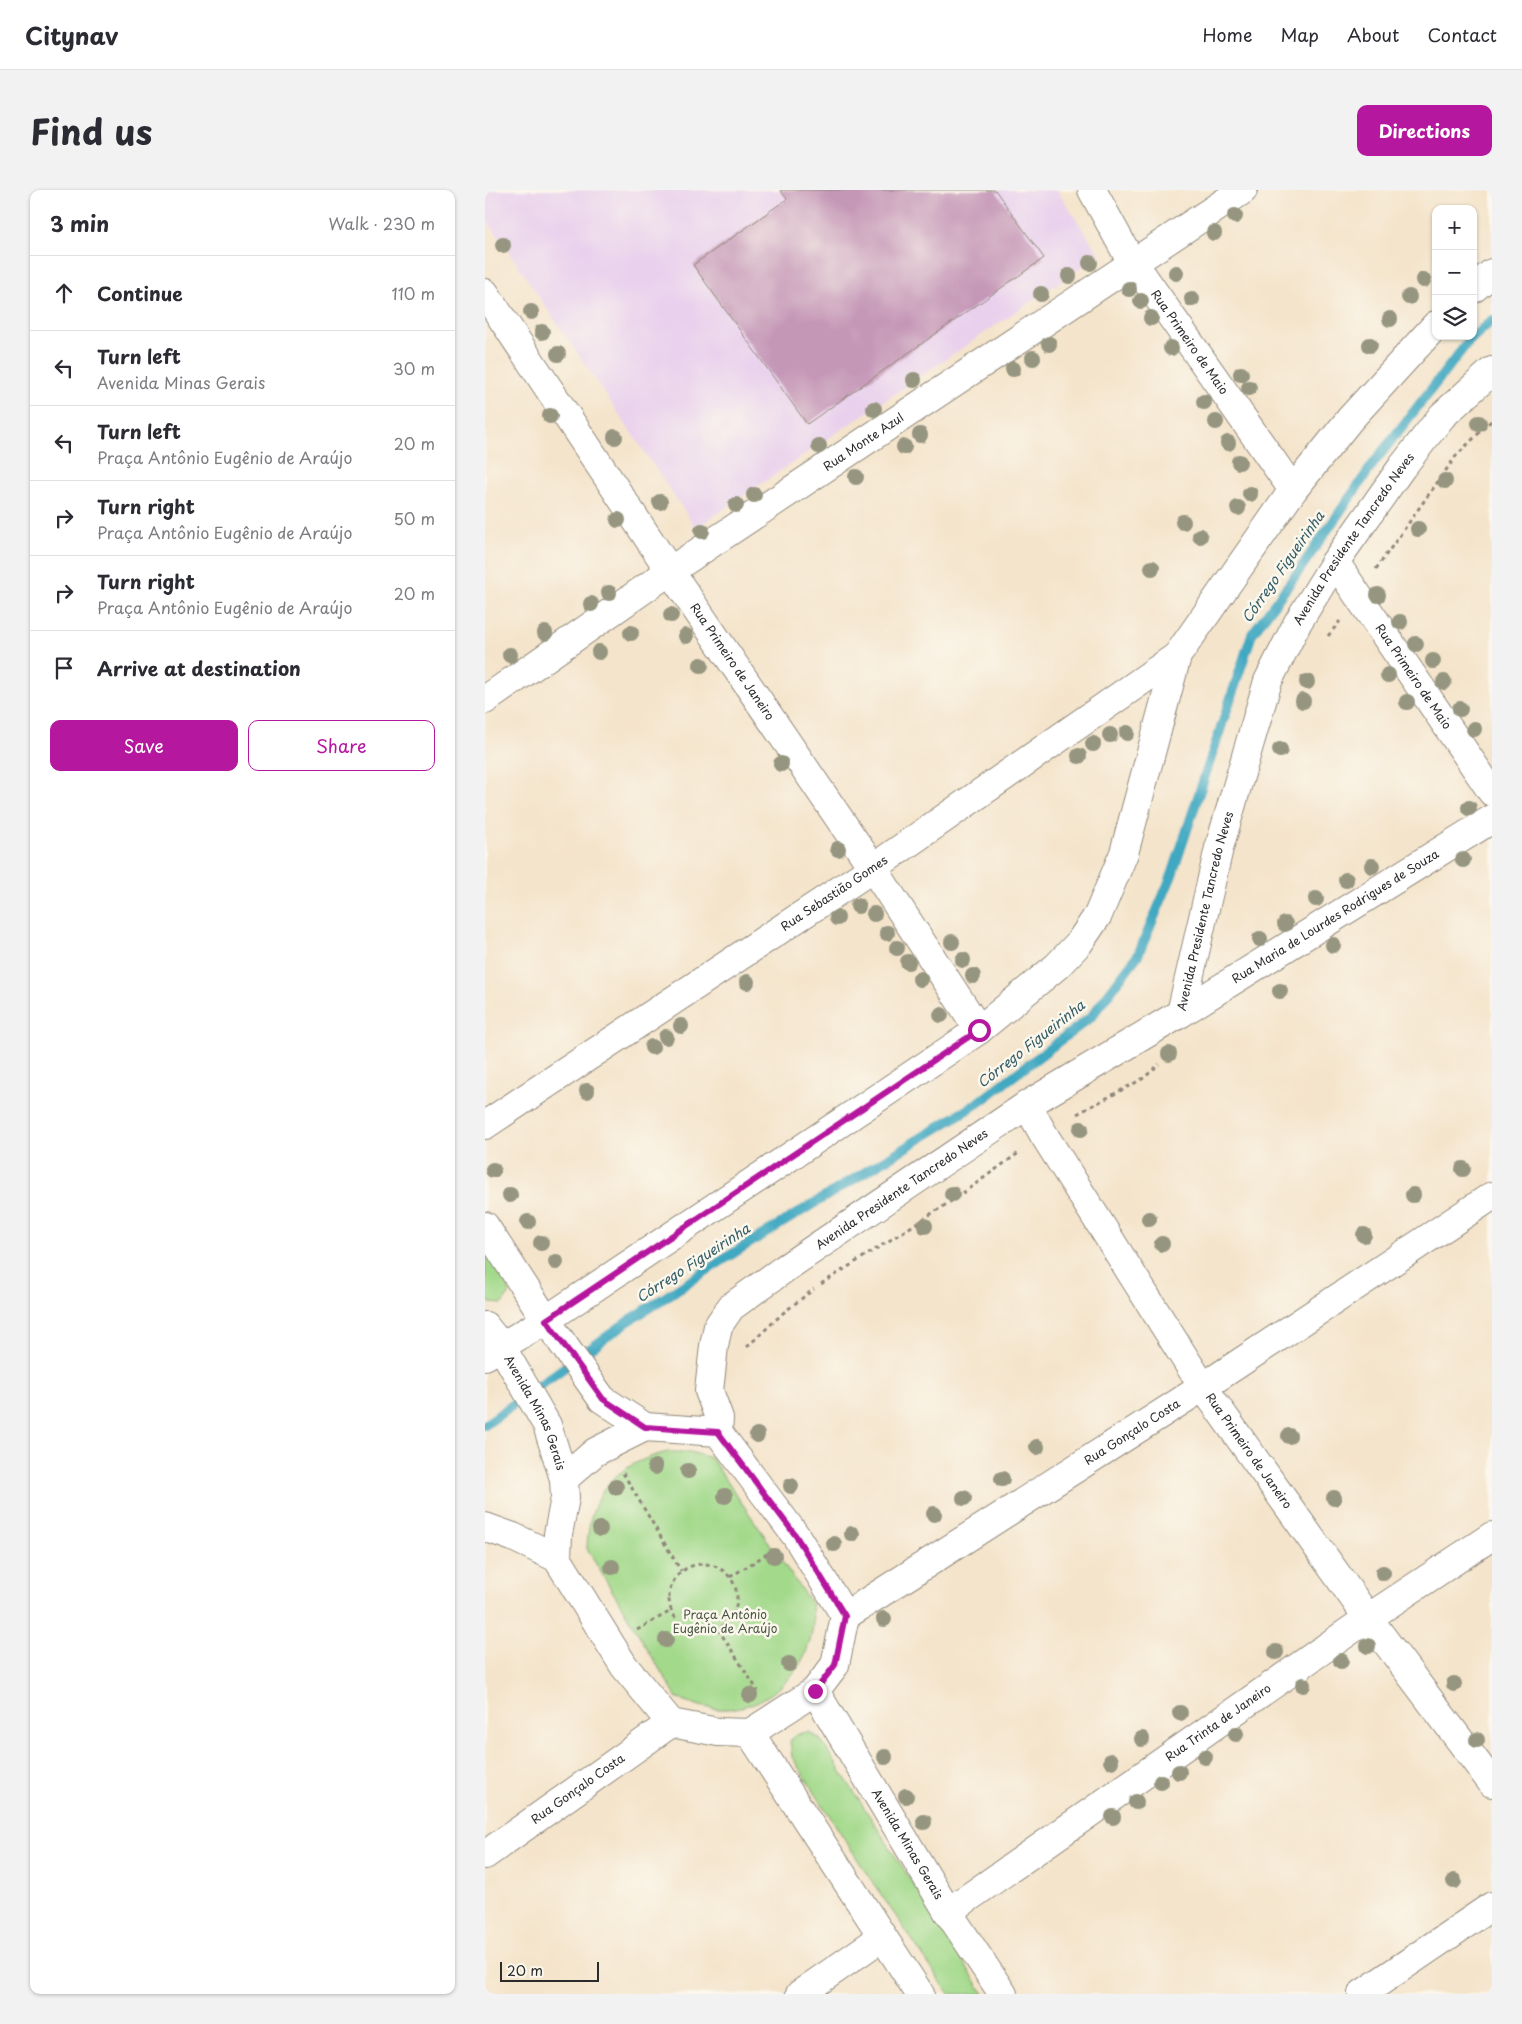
<!DOCTYPE html>
<meta charset="utf-8">
<style>
body{margin:0;font-family:"Playpen Sans",sans-serif;background:#f2f2f3;color:#2b2b33}
.controls{position:absolute;right:15px;top:15px;display:grid;overflow:hidden;border-radius:10px;box-shadow:0 1px 4px #0004}
.controls button{width:45px;height:45px;display:grid;place-items:center;padding:0;border:0;border-bottom:1px solid #e1e1e2;background:#fff;color:#2b2b33;font:25px sans-serif}
.scale{position:absolute;left:15px;bottom:12px;width:99px;box-sizing:border-box;padding-left:5px;border:2px solid #2b2b2b;border-top:0;font-size:14px;line-height:18px;white-space:nowrap;color:#2b2b2b;-webkit-text-stroke:4px #fbf7ec;paint-order:stroke}
.stop{position:absolute;width:15px;height:15px;margin:-11px;border:4px solid #b5179e;border-radius:50%;background:#fff}
.stop.end{background:#b5179e;border-color:#fff;box-shadow:0 1px 5px #0008}
.list{margin:0;padding:0;list-style:none}
h2{display:flex;justify-content:space-between;align-items:center;height:65px;margin:0;padding:0 20px;font-size:21px}
h2 small{font-size:16px;font-weight:400;color:#7c7c81}
.list li{display:grid;grid-template-columns:32px 1fr auto;gap:15px;align-items:center;box-sizing:border-box;height:75px;padding:0 20px;border-top:1px solid #e1e1e2}
.list b{display:block;font-size:19px;white-space:nowrap}
.list p{margin:0;font-size:16px;white-space:nowrap;color:#7c7c81}
.list em{font-size:16px;font-style:normal;color:#7c7c81}
.actions{display:flex;gap:10px;padding:15px 20px}
.actions a{flex:1;padding:11px 0;border:1px solid #b5179e;border-radius:10px;text-align:center;font-size:18px;color:#b5179e}
.actions .main{background:#b5179e;color:#fff}
.icon{flex:none;width:28px;height:28px;fill:none;stroke:currentColor;stroke-width:2;stroke-linecap:round;stroke-linejoin:round}
.map{position:relative;flex:none;width:1007px;height:1804px;overflow:hidden;border-radius:10px}
header{display:flex;align-items:center;gap:30px;box-sizing:border-box;height:70px;padding:0 25px;background:#fff;border-bottom:1px solid #e1e1e2}
header strong{font-size:24px}
nav{display:flex;gap:28px;margin-inline-start:auto;font-size:18px}
.intro{display:flex;align-items:center;justify-content:space-between;box-sizing:border-box;height:120px;padding:0 30px}
h1{margin:0;font-size:35px}
.button{padding:12px 22px;border-radius:10px;background:#b5179e;color:#fff;font-size:18px;font-weight:700}
main{display:flex;gap:30px;padding:0 30px}
aside{flex:1;background:#fff;border-radius:10px;box-shadow:0 1px 4px #0004}
.map>svg:first-child{display:block}
.built{fill:#e9d1ed}
.green{fill:#a2d98a;stroke:#66825a}
.lines{fill:none;stroke-linecap:round;stroke-linejoin:round}
.stream{stroke:#41a8c1;stroke-width:10}
.building{fill:#c597b7}
.street-casing{stroke:#90887b;stroke-width:30}
.secondary-casing{stroke:#90887b;stroke-width:30}
.primary-casing{stroke:#90887b;stroke-width:30}
.path{stroke:#90887b;stroke-width:3;stroke-dasharray:4 4;stroke-linecap:butt}
.street{stroke:#fff;stroke-width:28}
.secondary{stroke:#fff;stroke-width:28}
.primary{stroke:#fff;stroke-width:28}
.tree{fill:#969680}
.route{stroke:#b5179e;stroke-width:6}
.labels{text-anchor:middle;stroke-width:5;stroke-linejoin:round;paint-order:stroke}
.street-label{font-size:12px;fill:#2b2b2b;stroke:#fbf7ec}
.park-label{font-size:12px;fill:#495643;stroke:#fbf7ec}
.water-label{font-size:14px;font-style:italic;fill:#345d67;stroke:#fbf7ec}
</style>
<header>
<strong>Citynav</strong>
<nav><a>Home</a><a>Map</a><a>About</a><a>Contact</a></nav>
</header>
<div class="intro"><h1>Find us</h1><a class="button">Directions</a></div>
<main>
<aside>
<h2>3 min<small>Walk · 230 m</small></h2>
<ul class="list">
<li><svg class="icon" aria-label="ahead" viewBox="0 0 24 24"><path d="M12 20V5M6 11l6-6 6 6"/></svg><div><b>Continue</b></div><em>110 m</em></li>
<li><svg class="icon" aria-label="left" viewBox="0 0 24 24"><path d="M17 20v-9H6M10 6l-5 5 5 5"/></svg><div><b>Turn left</b><p>Avenida Minas Gerais</p></div><em>30 m</em></li>
<li><svg class="icon" aria-label="left" viewBox="0 0 24 24"><path d="M17 20v-9H6M10 6l-5 5 5 5"/></svg><div><b>Turn left</b><p>Praça Antônio Eugênio de Araújo</p></div><em>20 m</em></li>
<li><svg class="icon" aria-label="right" viewBox="0 0 24 24"><path d="M7 20v-9h11M14 6l5 5-5 5"/></svg><div><b>Turn right</b><p>Praça Antônio Eugênio de Araújo</p></div><em>50 m</em></li>
<li><svg class="icon" aria-label="right" viewBox="0 0 24 24"><path d="M7 20v-9h11M14 6l5 5-5 5"/></svg><div><b>Turn right</b><p>Praça Antônio Eugênio de Araújo</p></div><em>20 m</em></li>
<li><svg class="icon" aria-label="arrive" viewBox="0 0 24 24"><path d="M6 21V4h12l-3 4 3 4H6"/></svg><div><b>Arrive at destination</b></div></li>
</ul>
<div class="actions"><a class="main">Save</a><a>Share</a></div>
</aside>
<div class="map">
<svg width="1007" height="1804" viewBox="0 0 1007 1804">
<rect width="100%" height="100%" fill="#fbf7ec"/>
<filter id="ink" filterUnits="userSpaceOnUse"><feTurbulence type="fractalNoise" baseFrequency=".02" numOctaves="2"/><feDisplacementMap in="SourceGraphic" scale="10" xChannelSelector="R" yChannelSelector="G"/><feConvolveMatrix kernelMatrix="1 2 1 2 8 2 1 2 1" color-interpolation-filters="sRGB"/></filter>
<filter id="wash" filterUnits="userSpaceOnUse"><feTurbulence type="fractalNoise" baseFrequency=".0096" numOctaves="4" result="noise"/><feDisplacementMap in="SourceGraphic" scale="20" xChannelSelector="R" yChannelSelector="G"/><feGaussianBlur stdDeviation="1.12" result="paint"/><feColorMatrix in="noise" values="0 0 0 0 0 0 0 0 0 0 0 0 0 0 0 0 0 1.4 0 .05"/><feComposite in="paint" operator="in"/></filter>
<g filter="url(#wash)">
<rect width="100%" height="100%" fill="#f4e4cb"/>
<!-- built -->
<path class="built" d="M0 0H572L615 65 211 338 0 27Z"/>
<!-- green -->
<path class="green" d="M0 1062 24 1097 25 1103 17 1114 5 1113 0 1107Z
M183 1262H205L226 1268 327 1415C327 1422 328 1428 328 1435 324 1482 280 1522 233 1519 218 1518 205 1513 192 1508L102 1359C103 1304 130 1274 183 1262Z
M324 1542 335 1549 499 1804H464L382 1684 307 1567 305 1551 311 1544Z"/>
<g class="lines">
<!-- stream -->
<path class="stream" d="M0 1235 142 1132 258 1057 493 913 606 827 653 765 687 685 767 444 813 382 891 270 983 152 1007 130"/>
</g>
<g id="blocks">
<!-- building -->
<path class="building" d="M295 0H510L559 68 322 234 208 75 302 9Z"/>
</g>
</g>
<g filter="url(#ink)">
<use href="#blocks" fill-opacity="0" stroke="#90887b" stroke-width="1"/>
<g class="lines">
<defs>
<g id="street">
<path id="s1" d="M607 0 641 62 808 300"/>
<path id="s2" d="M0 103 185 381 388 678 494 840"/>
<path id="s3" d="M850 372 1007 602"/>
<path id="s4" d="M0 510 185 381 758 0"/>
<path id="s5" d="M696 823 1007 629"/>
<path id="s6" d="M542 915 559 945 718 1197 883 1428 1007 1593"/>
<path id="s7" d="M0 935 388 678 692 466"/>
<path id="s8" d="M360 1426 718 1197 1007 1006"/>
<path id="s9" d="M0 1665 186 1533"/>
<path id="s10" d="M463 1722 883 1428 1007 1346"/>
<path d="M315 1804 397 1747"/>
<path d="M877 1804 1007 1716"/>
</g>
<path id="secondary" d="M0 1166 61 1130
M0 1337 28 1347 72 1368"/>
<g id="primary">
<path d="M988 99 1007 83"/>
<path d="M0 1036 61 1130 117 1209 160 1237"/>
<path d="M61 1130 494 840 572 776 594 753 613 725 639 663 692 466 808 300 865 229 951 135"/>
<path id="s11" d="M0 1136 16 1156 62 1235 79 1289"/>
<path d="M160 1237 233 1242 311 1346 360 1426 350 1475 330 1501 265 1543 233 1542 186 1533 139 1476 72 1368 73 1344 80 1308 79 1289 110 1262Z"/>
<path id="s12" d="M233 1242 234 1228 224 1201 229 1156 233 1136 246 1117 299 1079 542 915 696 823 734 658 783 491 813 432 850 372 917 277 957 226 1007 181"/>
<path id="s13" d="M330 1501 463 1722 518 1804"/>
<path d="M265 1543 435 1804"/>
</g>
</defs>
<!-- street casing -->
<use href="#street" class="street-casing"/>
<!-- secondary casing -->
<use href="#secondary" class="secondary-casing"/>
<!-- primary casing -->
<use href="#primary" class="primary-casing"/>
<!-- path -->
<path class="path" d="M891 379 971 266 1007 230
M843 446 855 431
M592 924 659 888 674 874
M336 1094 468 1010 535 962
M262 1157 298 1123 329 1099
M138 1283 196 1381
M184 1408a34 34 0 1 1 68 0a34 34 0 1 1-68 0Z
M245 1387 285 1362
M233 1439 273 1501
M152 1440 186 1421"/>
<!-- street -->
<use href="#street" class="street"/>
<!-- secondary -->
<use href="#secondary" class="secondary"/>
<!-- primary -->
<use href="#primary" class="primary"/>
</g>
<!-- trees -->
<g class="tree">
<circle cx="750" cy="26" r="8"/>
<circle cx="729" cy="43" r="8"/>
<circle cx="18" cy="55" r="8"/>
<circle cx="605" cy="73" r="8"/>
<circle cx="691" cy="83" r="8"/>
<circle cx="584" cy="86" r="8"/>
<circle cx="938" cy="90" r="8"/>
<circle cx="644" cy="99" r="8"/>
<circle cx="556" cy="104" r="8"/>
<circle cx="924" cy="107" r="8"/>
<circle cx="707" cy="109" r="8"/>
<circle cx="656" cy="111" r="8"/>
<circle cx="46" cy="122" r="8"/>
<circle cx="666" cy="128" r="8"/>
<circle cx="905" cy="129" r="8"/>
<circle cx="57" cy="142" r="8"/>
<circle cx="564" cy="154" r="8"/>
<circle cx="885" cy="155" r="8"/>
<circle cx="686" cy="158" r="8"/>
<circle cx="73" cy="164" r="8"/>
<circle cx="548" cy="168" r="8"/>
<circle cx="528" cy="179" r="8"/>
<circle cx="756" cy="184" r="8"/>
<circle cx="429" cy="190" r="8"/>
<circle cx="764" cy="198" r="8"/>
<circle cx="719" cy="212" r="8"/>
<circle cx="389" cy="219" r="8"/>
<circle cx="65" cy="226" r="8"/>
<circle cx="731" cy="232" r="8"/>
<circle cx="994" cy="233" r="8"/>
<circle cx="435" cy="245" r="8"/>
<circle cx="130" cy="247" r="8"/>
<circle cx="743" cy="253" r="8"/>
<circle cx="334" cy="256" r="8"/>
<circle cx="419" cy="257" r="8"/>
<circle cx="754" cy="272" r="8"/>
<circle cx="371" cy="287" r="8"/>
<circle cx="960" cy="291" r="8"/>
<circle cx="765" cy="304" r="8"/>
<circle cx="269" cy="305" r="8"/>
<circle cx="175" cy="312" r="8"/>
<circle cx="251" cy="315" r="8"/>
<circle cx="753" cy="318" r="8"/>
<circle cx="133" cy="330" r="8"/>
<circle cx="698" cy="332" r="8"/>
<circle cx="933" cy="339" r="8"/>
<circle cx="217" cy="341" r="8"/>
<circle cx="715" cy="346" r="8"/>
<circle cx="667" cy="378" r="8"/>
<circle cx="124" cy="403" r="8"/>
<circle cx="893" cy="405" r="8"/>
<circle cx="106" cy="414" r="8"/>
<circle cx="186" cy="425" r="8"/>
<circle cx="915" cy="432" r="8"/>
<circle cx="60" cy="443" r="8"/>
<circle cx="146" cy="443" r="8"/>
<circle cx="201" cy="446" r="8"/>
<circle cx="931" cy="454" r="8"/>
<circle cx="114" cy="462" r="8"/>
<circle cx="25" cy="465" r="8"/>
<circle cx="948" cy="471" r="8"/>
<circle cx="216" cy="475" r="8"/>
<circle cx="903" cy="485" r="8"/>
<circle cx="822" cy="492" r="8"/>
<circle cx="959" cy="492" r="8"/>
<circle cx="818" cy="511" r="8"/>
<circle cx="922" cy="512" r="8"/>
<circle cx="975" cy="519" r="8"/>
<circle cx="989" cy="539" r="8"/>
<circle cx="642" cy="543" r="8"/>
<circle cx="625" cy="545" r="8"/>
<circle cx="608" cy="554" r="8"/>
<circle cx="795" cy="560" r="8"/>
<circle cx="594" cy="566" r="8"/>
<circle cx="296" cy="574" r="8"/>
<circle cx="984" cy="618" r="8"/>
<circle cx="353" cy="659" r="8"/>
<circle cx="978" cy="670" r="8"/>
<circle cx="887" cy="676" r="8"/>
<circle cx="861" cy="690" r="8"/>
<circle cx="831" cy="709" r="8"/>
<circle cx="373" cy="716" r="8"/>
<circle cx="389" cy="724" r="8"/>
<circle cx="352" cy="728" r="8"/>
<circle cx="800" cy="734" r="8"/>
<circle cx="402" cy="743" r="8"/>
<circle cx="775" cy="749" r="8"/>
<circle cx="467" cy="752" r="8"/>
<circle cx="848" cy="755" r="8"/>
<circle cx="412" cy="758" r="8"/>
<circle cx="478" cy="770" r="8"/>
<circle cx="423" cy="772" r="8"/>
<circle cx="488" cy="786" r="8"/>
<circle cx="435" cy="789" r="8"/>
<circle cx="262" cy="792" r="8"/>
<circle cx="795" cy="801" r="8"/>
<circle cx="456" cy="825" r="8"/>
<circle cx="196" cy="836" r="8"/>
<circle cx="181" cy="847" r="8"/>
<circle cx="167" cy="857" r="8"/>
<circle cx="684" cy="864" r="8"/>
<circle cx="102" cy="901" r="8"/>
<circle cx="596" cy="939" r="8"/>
<circle cx="978" cy="979" r="8"/>
<circle cx="8" cy="980" r="8"/>
<circle cx="467" cy="1004" r="8"/>
<circle cx="25" cy="1005" r="8"/>
<circle cx="928" cy="1005" r="8"/>
<circle cx="664" cy="1029" r="8"/>
<circle cx="43" cy="1032" r="8"/>
<circle cx="440" cy="1036" r="8"/>
<circle cx="879" cy="1045" r="8"/>
<circle cx="56" cy="1053" r="8"/>
<circle cx="677" cy="1054" r="8"/>
<circle cx="71" cy="1072" r="8"/>
<circle cx="272" cy="1245" r="8"/>
<circle cx="804" cy="1246" r="8"/>
<circle cx="552" cy="1257" r="8"/>
<circle cx="170" cy="1277" r="8"/>
<circle cx="203" cy="1281" r="8"/>
<circle cx="517" cy="1289" r="8"/>
<circle cx="306" cy="1296" r="8"/>
<circle cx="131" cy="1297" r="8"/>
<circle cx="240" cy="1306" r="8"/>
<circle cx="479" cy="1308" r="8"/>
<circle cx="849" cy="1308" r="8"/>
<circle cx="449" cy="1324" r="8"/>
<circle cx="115" cy="1339" r="8"/>
<circle cx="367" cy="1344" r="8"/>
<circle cx="349" cy="1354" r="8"/>
<circle cx="289" cy="1366" r="8"/>
<circle cx="127" cy="1377" r="8"/>
<circle cx="898" cy="1383" r="8"/>
<circle cx="399" cy="1429" r="8"/>
<circle cx="181" cy="1450" r="8"/>
<circle cx="883" cy="1456" r="8"/>
<circle cx="791" cy="1462" r="8"/>
<circle cx="856" cy="1471" r="8"/>
<circle cx="304" cy="1474" r="8"/>
<circle cx="969" cy="1494" r="8"/>
<circle cx="818" cy="1495" r="8"/>
<circle cx="265" cy="1505" r="8"/>
<circle cx="695" cy="1523" r="8"/>
<circle cx="751" cy="1544" r="8"/>
<circle cx="657" cy="1549" r="8"/>
<circle cx="992" cy="1550" r="8"/>
<circle cx="400" cy="1567" r="8"/>
<circle cx="720" cy="1567" r="8"/>
<circle cx="626" cy="1571" r="8"/>
<circle cx="694" cy="1582" r="8"/>
<circle cx="676" cy="1592" r="8"/>
<circle cx="421" cy="1606" r="8"/>
<circle cx="651" cy="1612" r="8"/>
<circle cx="628" cy="1627" r="8"/>
<circle cx="439" cy="1632" r="8"/>
<circle cx="969" cy="1691" r="8"/>
</g>
</g>
<g class="lines" filter="url(#ink)">
<!-- route -->
<path class="route" d="M330 1501 350 1475 360 1426 311 1346 233 1242 160 1237 118 1209 61 1130 494 840"/>
</g>
<g class="labels">
<!-- street labels -->
<g class="street-label">
<text dy="4" stroke="none"><textPath href="#s1" startOffset="181">Rua Primeiro de Maio</textPath></text>
<text dy="4" stroke="none"><textPath href="#s4" startOffset="458">Rua Monte Azul</textPath></text>
<text dy="4" stroke="none"><textPath href="#s12" startOffset="1179">Avenida Presidente Tancredo Neves</textPath></text>
<text dy="4" stroke="none"><textPath href="#s2" startOffset="444">Rua Primeiro de Janeiro</textPath></text>
<text dy="4" stroke="none"><textPath href="#s3" startOffset="139">Rua Primeiro de Maio</textPath></text>
<text dy="4" stroke="none"><textPath href="#s7" startOffset="419">Rua Sebastião Gomes</textPath></text>
<text dy="4" stroke="none"><textPath href="#s12" startOffset="774">Avenida Presidente Tancredo Neves</textPath></text>
<text dy="4" stroke="none"><textPath href="#s5" startOffset="182">Rua Maria de Lourdes Rodrigues de Souza</textPath></text>
<text dy="4" stroke="none"><textPath href="#s12" startOffset="339">Avenida Presidente Tancredo Neves</textPath></text>
<text dy="4" stroke="none"><textPath href="#s11" startOffset="101">Avenida Minas Gerais</textPath></text>
<text dy="4" stroke="none"><textPath href="#s8" startOffset="341">Rua Gonçalo Costa</textPath></text>
<text dy="4" stroke="none"><textPath href="#s6" startOffset="411">Rua Primeiro de Janeiro</textPath></text>
<text dy="4" stroke="none"><textPath href="#s10" startOffset="330">Rua Trinta de Janeiro</textPath></text>
<text dy="4" stroke="none"><textPath href="#s9" startOffset="114">Rua Gonçalo Costa</textPath></text>
<text dy="4" stroke="none"><textPath href="#s13" startOffset="179">Avenida Minas Gerais</textPath></text>
</g>
<!-- park labels -->
<g class="park-label">
<text x="240" y="1429">Praça Antônio<tspan x="240" dy="14">Eugênio de Araújo</tspan></text>
</g>
<!-- water labels -->
<g class="water-label">
<text transform="translate(798 377) rotate(-55)" y="5">Córrego Figueirinha</text>
<text transform="translate(546 854) rotate(-38)" y="5">Córrego Figueirinha</text>
<text transform="translate(208 1073) rotate(-33)" y="5">Córrego Figueirinha</text>
</g>
</g>
</svg>
<div class="controls">
<button>+</button>
<button>−</button>
<button><svg class="icon" aria-label="layers" viewBox="0 0 24 24"><path d="M12 4l9 5-9 5-9-5zM3 14l9 5 9-5"/></svg></button>
</div>
<div class="scale">20 m</div>
<div class="stop" style="left:494px;top:840px"></div>
<div class="stop end" style="left:330px;top:1501px"></div>
</div>
</main>
